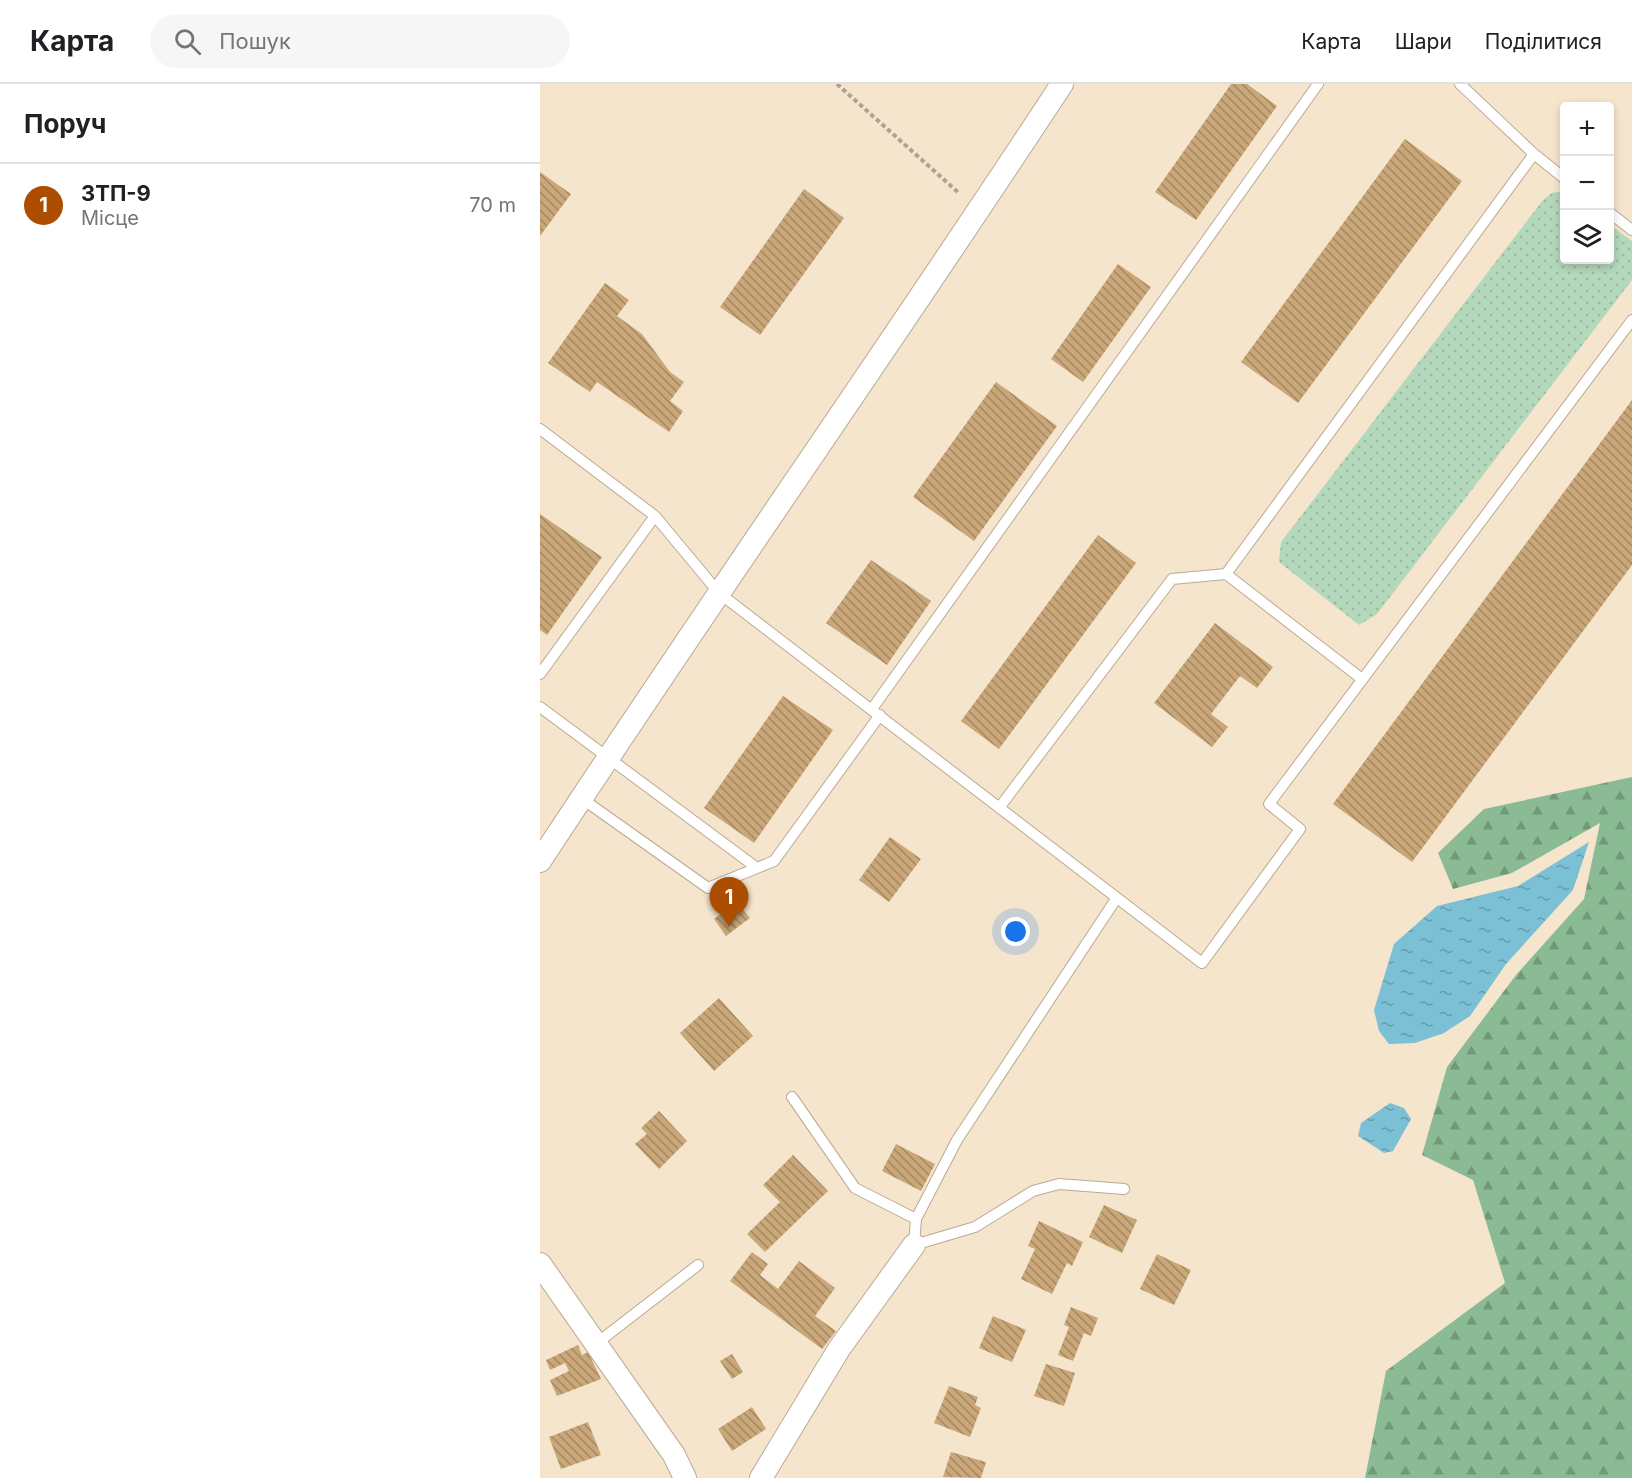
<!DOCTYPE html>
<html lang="uk">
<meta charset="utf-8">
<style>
body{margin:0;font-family:Inter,sans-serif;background:#f6f6f6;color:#202124}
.controls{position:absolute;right:18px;top:18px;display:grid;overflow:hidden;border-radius:6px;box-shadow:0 3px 9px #0003}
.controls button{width:54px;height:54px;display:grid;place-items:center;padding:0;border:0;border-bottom:2px solid #e0e0e0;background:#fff;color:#202124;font:30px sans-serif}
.you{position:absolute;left:476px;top:848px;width:21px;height:21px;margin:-15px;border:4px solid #fff;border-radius:50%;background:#1a73e8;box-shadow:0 0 0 9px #1a73e833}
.badge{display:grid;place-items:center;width:39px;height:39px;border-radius:50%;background:#ac4d00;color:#fff;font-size:20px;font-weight:700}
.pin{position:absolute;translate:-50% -50px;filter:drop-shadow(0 2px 3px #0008)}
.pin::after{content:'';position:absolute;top:32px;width:21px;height:18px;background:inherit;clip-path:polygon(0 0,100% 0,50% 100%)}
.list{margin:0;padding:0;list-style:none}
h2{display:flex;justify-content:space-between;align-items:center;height:78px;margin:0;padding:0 24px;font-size:26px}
h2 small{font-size:20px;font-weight:400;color:#757577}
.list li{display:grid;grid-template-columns:39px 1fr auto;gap:18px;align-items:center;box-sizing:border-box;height:84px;padding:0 24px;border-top:2px solid #e0e0e0}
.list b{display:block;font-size:22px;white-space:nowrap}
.list p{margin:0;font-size:20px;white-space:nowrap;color:#757577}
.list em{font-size:20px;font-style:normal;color:#757577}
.icon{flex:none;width:33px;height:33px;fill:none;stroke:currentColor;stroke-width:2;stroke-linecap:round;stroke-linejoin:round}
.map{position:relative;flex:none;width:1092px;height:1394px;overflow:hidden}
header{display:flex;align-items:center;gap:36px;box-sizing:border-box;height:84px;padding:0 30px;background:#fff;border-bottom:2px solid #e0e0e0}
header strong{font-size:28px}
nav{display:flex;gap:33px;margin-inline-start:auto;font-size:21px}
.search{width:420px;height:54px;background:#f6f6f6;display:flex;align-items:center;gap:15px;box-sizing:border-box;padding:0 21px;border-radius:33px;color:#757577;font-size:22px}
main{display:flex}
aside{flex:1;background:#fff}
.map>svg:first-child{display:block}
.grass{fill:url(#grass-dots)}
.forest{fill:url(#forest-firs)}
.water{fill:url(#water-ripples)}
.building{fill:url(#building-back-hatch)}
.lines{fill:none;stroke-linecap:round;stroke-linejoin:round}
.service-casing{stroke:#baa993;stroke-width:12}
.minor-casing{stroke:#baa993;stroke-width:24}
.path{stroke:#afa28f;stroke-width:4;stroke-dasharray:4.5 3;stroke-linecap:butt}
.service{stroke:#fff;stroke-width:10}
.minor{stroke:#fff;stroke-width:22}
</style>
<header>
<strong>Карта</strong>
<div class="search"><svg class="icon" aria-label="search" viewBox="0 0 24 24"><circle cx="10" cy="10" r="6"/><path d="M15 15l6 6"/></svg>Пошук</div>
<nav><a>Карта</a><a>Шари</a><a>Поділитися</a></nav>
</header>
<main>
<aside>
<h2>Поруч<small></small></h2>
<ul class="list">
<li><span class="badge">1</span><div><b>ЗТП-9</b><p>Місце</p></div><em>70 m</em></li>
</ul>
</aside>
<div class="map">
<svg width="1092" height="1394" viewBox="0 0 1092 1394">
<defs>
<pattern id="grass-dots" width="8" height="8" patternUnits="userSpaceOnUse" patternTransform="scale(1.5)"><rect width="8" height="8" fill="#b4d8bb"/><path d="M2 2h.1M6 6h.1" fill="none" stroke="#9bb9a0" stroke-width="1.8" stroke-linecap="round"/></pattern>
<pattern id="forest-firs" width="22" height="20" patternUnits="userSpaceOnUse" patternTransform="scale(1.5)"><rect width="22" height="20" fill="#8bbb95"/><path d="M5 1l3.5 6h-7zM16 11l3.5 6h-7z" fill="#729879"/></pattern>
<pattern id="water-ripples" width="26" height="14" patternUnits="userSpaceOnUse" patternTransform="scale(1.5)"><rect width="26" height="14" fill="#7bc0d4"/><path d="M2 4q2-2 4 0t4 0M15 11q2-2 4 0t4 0" fill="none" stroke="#659cab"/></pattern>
<pattern id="building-back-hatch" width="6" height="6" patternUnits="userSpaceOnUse" patternTransform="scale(1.5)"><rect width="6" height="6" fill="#c9a778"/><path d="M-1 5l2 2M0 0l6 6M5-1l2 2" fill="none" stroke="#a48862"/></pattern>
</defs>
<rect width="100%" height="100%" fill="#f6e5cd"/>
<!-- grass -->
<path class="grass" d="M1024 107V176H1070V141L1092 157V196L837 530 819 541 739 478 741 458 1003 116 1012 109Z"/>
<!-- forest -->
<path class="forest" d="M1092 693V1394H825L846 1287 965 1199 933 1096 882 1071 907 983 976 891 1044 815 1060 739 972 789 913 805 898 769 944 725Z"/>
<!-- water -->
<path class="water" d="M1049 758 1033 806 966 880 930 932 904 949 875 959 849 960 839 947 834 926 854 860 897 822 978 802Z
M850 1019 864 1024 871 1035 853 1067 844 1069 818 1052 821 1039Z"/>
<!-- building -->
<path class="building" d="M691 0H707L737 22 656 136 615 108Z
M865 55 922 97 758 319 701 278Z
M0 88 31 110 0 152Z
M264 105 304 134 220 251 180 223Z
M578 180 611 203 543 298 511 275Z
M65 199 89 216 77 232 102 250 130 288 144 298 130 317 143 327 129 348 57 298 50 308 8 279Z
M456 298 517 342 434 457 373 413Z
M1092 316V481L872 778 793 720Z
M0 430 62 473 7 551 0 546Z
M558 451 596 479 459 665 421 637Z
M331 476 391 517 347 581 286 539Z
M675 539 733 583 717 604 700 592 671 630 688 643 672 663 614 619Z
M243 612 293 646 214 759 164 724Z
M350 753 381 775 349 818 319 796Z
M197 818 210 834 186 852 174 835Z
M179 914 213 952 174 987 140 949Z
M119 1027 147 1057 119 1085 95 1060 107 1050 101 1044Z
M356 1060 395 1080 381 1107 342 1087Z
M253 1071 288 1107 225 1168 207 1150 240 1118 223 1101Z
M564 1121 597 1136 582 1169 549 1153Z
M499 1137 543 1158 532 1182 527 1179 512 1210 481 1195 495 1165 488 1162Z
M212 1168 228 1180 220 1191 238 1205 259 1177 295 1204 275 1232 296 1247 282 1265 190 1197Z
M617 1170 651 1186 634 1221 600 1205Z
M531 1223 558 1234 551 1252 544 1249 533 1277 518 1271 529 1243 524 1241Z
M453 1232 486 1246 472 1278 439 1264Z
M38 1261 42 1271 48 1268 61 1295 17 1312 10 1296 29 1287 25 1279 10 1286 6 1276Z
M192 1270 203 1288 192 1295 180 1277Z
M506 1280 535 1289 524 1322 494 1312Z
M409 1302 438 1313 435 1321 441 1324 430 1353 394 1339Z
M212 1323 226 1345 192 1367 178 1345Z
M48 1338 61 1371 21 1385 9 1353Z
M411 1368 446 1378 441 1394 403 1393Z"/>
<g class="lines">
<defs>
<path id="service" d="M920 0 994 70
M1070 129 1092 146
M0 345 115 432
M0 590 115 432 179 509 662 879 760 745 729 720 1092 236
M822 595 686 490 994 70 1024 94
M0 623 217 784
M332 625 778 0
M41 714 168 804 234 777 340 631
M459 724 632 495 686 490
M576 815 417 1056 376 1135 374 1161 435 1143 493 1107 519 1100 584 1105
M252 1013 315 1104 376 1135
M57 1259 158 1181"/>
<path id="minor" d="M0 777C171 516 351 261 522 0
M0 1180 134 1371 145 1394
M221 1394 299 1265 374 1161"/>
</defs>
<!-- service casing -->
<use href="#service" class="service-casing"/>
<!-- minor casing -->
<use href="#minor" class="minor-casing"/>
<!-- path -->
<path class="path" d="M297 0 420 110"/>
<!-- service -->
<use href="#service" class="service"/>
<!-- minor -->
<use href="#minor" class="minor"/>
</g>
</svg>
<div class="controls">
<button>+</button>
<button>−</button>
<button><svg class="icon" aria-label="layers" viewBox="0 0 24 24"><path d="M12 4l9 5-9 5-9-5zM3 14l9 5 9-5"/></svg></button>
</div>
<div class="you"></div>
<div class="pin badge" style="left:189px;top:843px">1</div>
</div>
</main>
